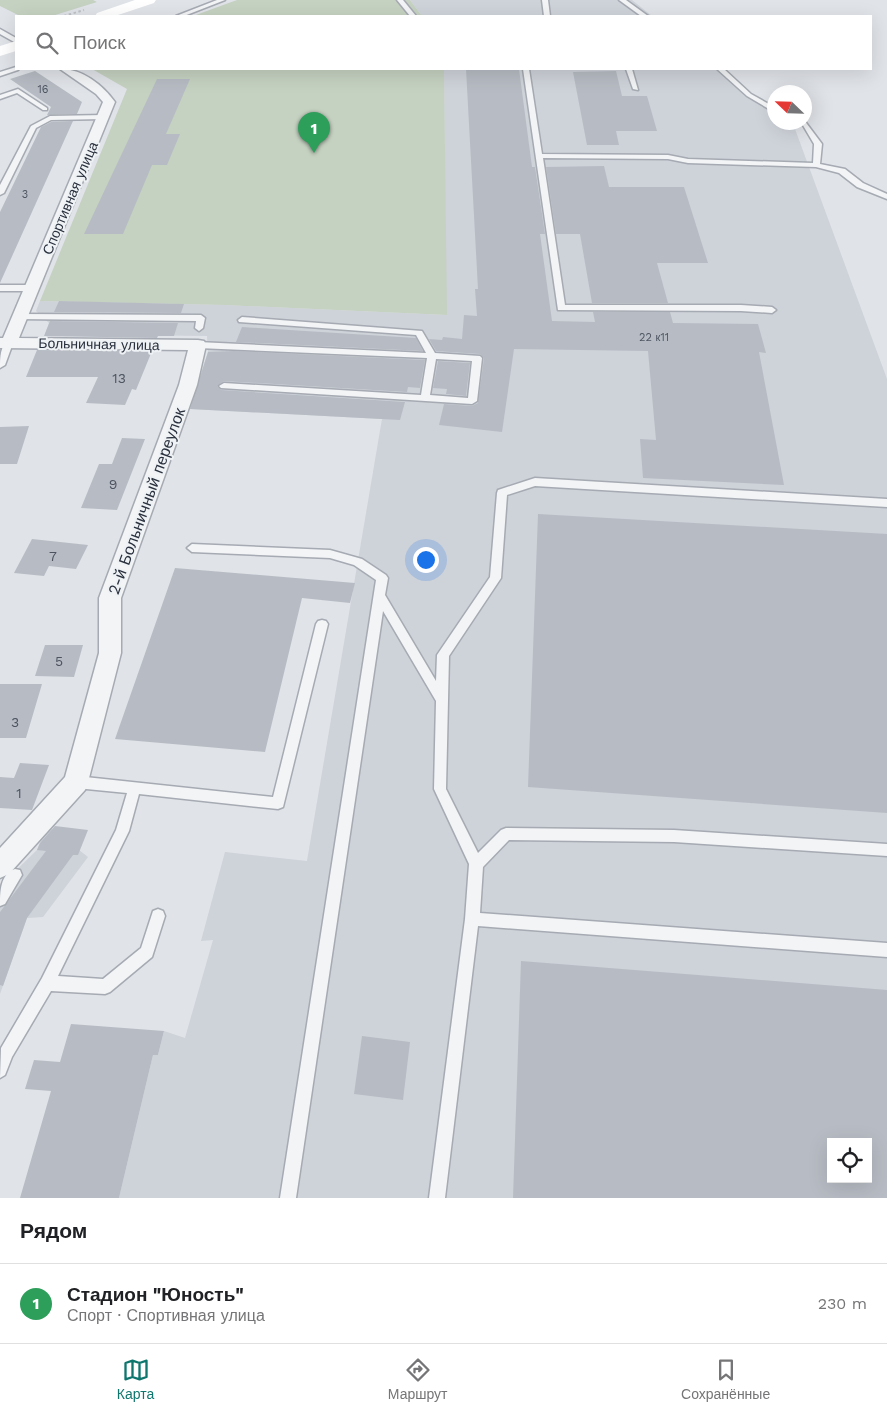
<!DOCTYPE html>
<html lang="ru">
<meta charset="utf-8">
<style>
body{margin:0;font-family:"Work Sans",sans-serif;background:#f6f6f6;color:#202124}
.controls{position:absolute;right:15px;bottom:15px;display:grid;overflow:hidden;border-radius:0px;box-shadow:0 5px 20px #0002}
.controls button{width:45px;height:45px;display:grid;place-items:center;padding:0;border:0;border-bottom:1px solid #e0e0e0;background:#fff;color:#202124;font:25px sans-serif}
.compass{position:absolute;left:767px;top:85px;width:45px;height:45px;border-radius:50%;background:#fff;box-shadow:0 5px 20px #0002;rotate:293deg}
.you{position:absolute;left:425px;top:559px;width:18px;height:18px;margin:-12px;border:4px solid #fff;border-radius:50%;background:#1a73e8;box-shadow:0 0 0 8px #1a73e833}
.badge{display:grid;place-items:center;width:32px;height:32px;border-radius:50%;background:#0f766e;color:#fff;font-size:16px;font-weight:700}
.pin{position:absolute;translate:-50% -41px;filter:drop-shadow(0 1px 2px #0008)}
.pin::after{content:'';position:absolute;top:26px;width:18px;height:15px;background:inherit;clip-path:polygon(0 0,100% 0,50% 100%)}
.list{margin:0;padding:0;list-style:none}
h2{display:flex;justify-content:space-between;align-items:center;height:65px;margin:0;padding:0 20px;font-size:21px}
h2 small{font-size:16px;font-weight:400;color:#757577}
.list li{display:grid;grid-template-columns:32px 1fr auto;gap:15px;align-items:center;box-sizing:border-box;height:80px;padding:0 20px;border-top:1px solid #e0e0e0}
.list b{display:block;font-size:19px;white-space:nowrap}
.list p{margin:0;font-size:16px;white-space:nowrap;color:#757577}
.list em{font-size:16px;font-style:normal;color:#757577}
.icon{flex:none;width:28px;height:28px;fill:none;stroke:currentColor;stroke-width:2;stroke-linecap:round;stroke-linejoin:round}
.map{position:relative;flex:none;width:887px;height:1198px;overflow:hidden}
.search{position:absolute;background:#fff;box-shadow:0 5px 20px #0002;left:15px;right:15px;top:15px;height:55px;display:flex;align-items:center;gap:12px;box-sizing:border-box;padding:0 18px;border-radius:0px;color:#757577;font-size:19px}
.sheet{height:145px;background:#fff}
nav{display:flex;justify-content:space-around;align-items:center;box-sizing:border-box;height:70px;border-top:1px solid #e0e0e0;background:#fff;font-size:14px;color:#757577}
nav a{display:grid;justify-items:center;gap:2px}
nav .on{color:#0f766e}
.map>svg:first-child{display:block}
.built{fill:#ced2d9;fill-rule:evenodd}
.green{fill:#c5d1c1}
.building{fill:#b7bcc4;fill-rule:evenodd}
.lines{fill:none;stroke-linecap:round;stroke-linejoin:round}
.service-casing{stroke:#a6aab2;stroke-width:3}
.minor-casing{stroke:#a6aab2;stroke-width:3}
.path{stroke:#bec1c6;stroke-width:2;stroke-dasharray:2.5 2.5;stroke-linecap:butt}
.service{fill:#f2f4f6;fill-rule:evenodd}
.minor{fill:#f2f4f6;fill-rule:evenodd}
.secondary{fill:#fff;fill-rule:evenodd}
.labels{text-anchor:middle;stroke-width:4;stroke-linejoin:round;paint-order:stroke}
.far-number-label{font-size:11px;fill:#4d5460}
.far-street-label{font-size:14px;fill:#2a313e;stroke:#eff2f5}
.number-label{font-size:14px;fill:#4d5460}
.street-label{font-size:16px;fill:#2a313e;stroke:#eff2f5}
</style>
<div class="map">
<svg width="887" height="1198" viewBox="0 0 887 1198">
<rect width="100%" height="100%" fill="#e0e3e8"/>
<!-- built -->
<path class="built" d="M410 0H632L652 16H422Z
M444 69H719L774 112V122L788 123 795 129 887 379V1198H119L153 1055H158L164 1031 185 1038 213 940 201 941 225 852 307 861 382 419 191 409 195 391 208 352 207 336 45 334 49 323 36 311 40 301 225 305 446 315ZM831 1142H868V1179H831Z
M47 825 88 857 43 917 27 918 0 994V886L37 850Z"/>
<!-- green -->
<path class="green" d="M0 0H93L97 2 52 16H20L0 6Z
M237 0H410L422 16H193Z
M92 69H444L447 315 225 305 40 301 127 89Z"/>
<!-- building -->
<path class="building" d="M466 69H519L532 167H535L545 234H540L552 321 595 322 593 312H670L673 323 758 324 766 353 759 352 784 485 643 478 640 439 656 440 648 351 514 349 502 432 439 425 444 404 472 406 478 403 484 358 480 354 436 351 429 339 442 340 443 337 462 339 464 315 477 316 475 289H478Z
M35 71 82 102 77 114 47 115 51 107 10 79Z
M616 71 622 96H647L657 131H616L619 145H587L573 72Z
M157 79H190L166 134H180L167 165H152L123 234H84Z
M73 121 0 283V212L41 127 51 122Z
M604 166 609 187H684L708 263H657L668 303H592L580 234H556L546 167Z
M59 301 184 304 181 313 54 312Z
M50 321 178 323 174 336H158L157 338 44 336Z
M242 327 416 338 423 351 236 342Z
M37 350 152 351 136 390 132 389 125 405 86 403 98 377H26Z
M233 351 425 360 420 388 408 387 407 392 224 381 217 386 221 390 405 402 400 420 190 409 208 352Z
M438 361 470 363 466 396 446 394 447 389 433 388Z
M29 426 17 464H0V427Z
M122 438 145 439 117 510 81 508 99 464H112Z
M538 514 887 534V813L528 787Z
M32 539 88 545 76 569 49 566 44 576 14 573Z
M175 568 355 583 350 603 302 598 265 752 115 739Z
M45 645H83L74 677 35 676Z
M0 684H42L26 738H0Z
M20 763 49 765 32 810 0 808V777L14 778Z
M55 826 88 830 78 855H73L27 918 3 986 0 985V912L46 851 37 850 40 843Z
M521 961 887 990V1198H513ZM831 1142H868V1179H831Z
M71 1024 164 1031 158 1055H153L119 1198H20L51 1091 25 1089 34 1060 60 1062Z
M362 1036 410 1042 403 1100 354 1094Z"/>
<g class="lines">
<defs>
<path id="service" d="M217 0H225L184 16H176Z
M397 0H403L416 16H410Z
M542 0H548L550 16H544Z
M619 0H626L648 16H641Z
M0 29 16 38V43L0 34Z
M16 67 19 69 18 70 0 76V72Z
M523 69H529L542 154 668 155 688 159 813 163 814 144 801 122H804V120L822 144 820 164 845 169 863 183 887 194V199L857 187 839 173 816 167 688 163 668 159 543 158 565 305H741L772 307 776 310 772 313 741 311 558 310Z
M626 69H632L638 90 633 89Z
M717 69H724L751 94 774 107V112L747 96Z
M18 89 47 108V110H43L17 93 0 99V95Z
M50 116 104 115 107 117 104 119 51 120 36 128 4 193 0 195V185L31 126Z
M0 285H32L36 288 32 291H0Z
M21 314 201 315 205 318 203 328 199 331 195 328 196 321 18 319V315Z
M242 317 422 331 435 353 480 356 482 358 477 401 472 404 221 388 219 386 224 383 421 395 427 358 198 348 194 345 198 342 426 353 416 335 239 322 238 320ZM436 359 472 361 468 398 430 395Z
M9 340 13 343 5 365 0 368C0 358 0 345 9 340Z
M535 478 887 499V507L535 486 507 495 501 578 449 656 446 789 478 853 501 830 506 828 674 830 887 844V856L674 842 509 840 483 867 480 913 887 943V957L478 926 445 1198H429L465 919 469 864 434 789 436 701 383 611 296 1198H280L376 580 354 565 330 558 192 552 187 548 192 544 330 550 362 559 386 575 388 578 385 595 436 681 437 655 490 577 497 493 498 490Z
M322 620 326 621 328 624 283 807 278 809 139 794 129 831 58 976 103 979 141 948 153 911 158 909 163 911 165 916 152 957 110 992 105 994 51 991 12 1057 5 1075 0 1078 1 1048 42 978 116 830 127 793 76 788 71 786 70 782 71 778 76 776 273 797 316 624 318 621Z
M15 869 20 870 22 875 5 904 0 906C0 892 0 874 15 869Z"/>
<path id="minor" d="M60 69C81 68 103 85 115 102L19 338 198 340 204 341 206 345 197 385 121 598V653L88 782 85 790 9 874 0 878V848L65 777 99 653V598L179 385 188 350 0 348V338H3L103 102 96 94Z"/>
</defs>
<!-- service casing -->
<use href="#service" class="service-casing"/>
<!-- minor casing -->
<use href="#minor" class="minor-casing"/>
<!-- path -->
<path class="path" d="M64 16 84 10"/>
<!-- service -->
<use href="#service" class="service"/>
<!-- minor -->
<use href="#minor" class="minor"/>
<!-- secondary -->
<path class="secondary" d="M135 0H156L154 3 115 16H95L97 13Z
M16 41V51L0 56V46Z"/>
</g>
<g class="labels">
<!-- far-number labels -->
<g class="far-number-label">
<text x="43" y="93">16</text>
<text x="25" y="198">3</text>
<text x="654" y="341">22 к11</text>
</g>
<!-- far-street labels -->
<g class="far-street-label">
<text transform="translate(70 198) rotate(-67)" y="5">Спортивная улица</text>
<text transform="translate(99 344) rotate(1)" y="5">Больничная улица</text>
</g>
<!-- number labels -->
<g class="number-label">
<text x="119" y="383">13</text>
<text x="113" y="489">9</text>
<text x="53" y="561">7</text>
<text x="59" y="666">5</text>
<text x="15" y="727">3</text>
<text x="19" y="798">1</text>
</g>
<!-- street labels -->
<g class="street-label">
<text transform="translate(146 501) rotate(-70)" y="6">2-й Больничный переулок</text>
</g>
</g>
</svg>
<div class="controls">
<button><svg class="icon" aria-label="locate" viewBox="0 0 24 24"><circle cx="12" cy="12" r="6"/><path d="M12 2v4M12 18v4M2 12h4M18 12h4"/></svg></button>
</div>
<svg class="compass" viewBox="-18 -18 36 36"><path d="M0-13l5 13h-10z" fill="#e53935"/><path d="M0 13l5-13h-10z" fill="#757577"/></svg>
<div class="you"></div>
<div class="pin badge" style="left:314px;top:153px;background:#2e9e5b">1</div>
<div class="search"><svg class="icon" aria-label="search" viewBox="0 0 24 24"><circle cx="10" cy="10" r="6"/><path d="M15 15l6 6"/></svg>Поиск</div>
</div>
<section class="sheet">
<h2>Рядом<small></small></h2>
<ul class="list">
<li><span class="badge" style="background:#2e9e5b">1</span><div><b>Стадион &quot;Юность&quot;</b><p>Спорт · Спортивная улица</p></div><em>230 m</em></li>
</ul>
</section>
<nav>
<a class="on"><svg class="icon" aria-label="map" viewBox="0 0 24 24"><path d="M3 6l6-2 6 2 6-2v14l-6 2-6-2-6 2zM9 4v14M15 6v14"/></svg>Карта</a>
<a><svg class="icon" aria-label="directions" viewBox="0 0 24 24"><path d="M12 3l9 9-9 9-9-9zM9 14v-3h6M13 9l2 2-2 2"/></svg>Маршрут</a>
<a><svg class="icon" aria-label="saved" viewBox="0 0 24 24"><path d="M7 4h10v16l-5-4-5 4z"/></svg>Сохранённые</a>
</nav>
